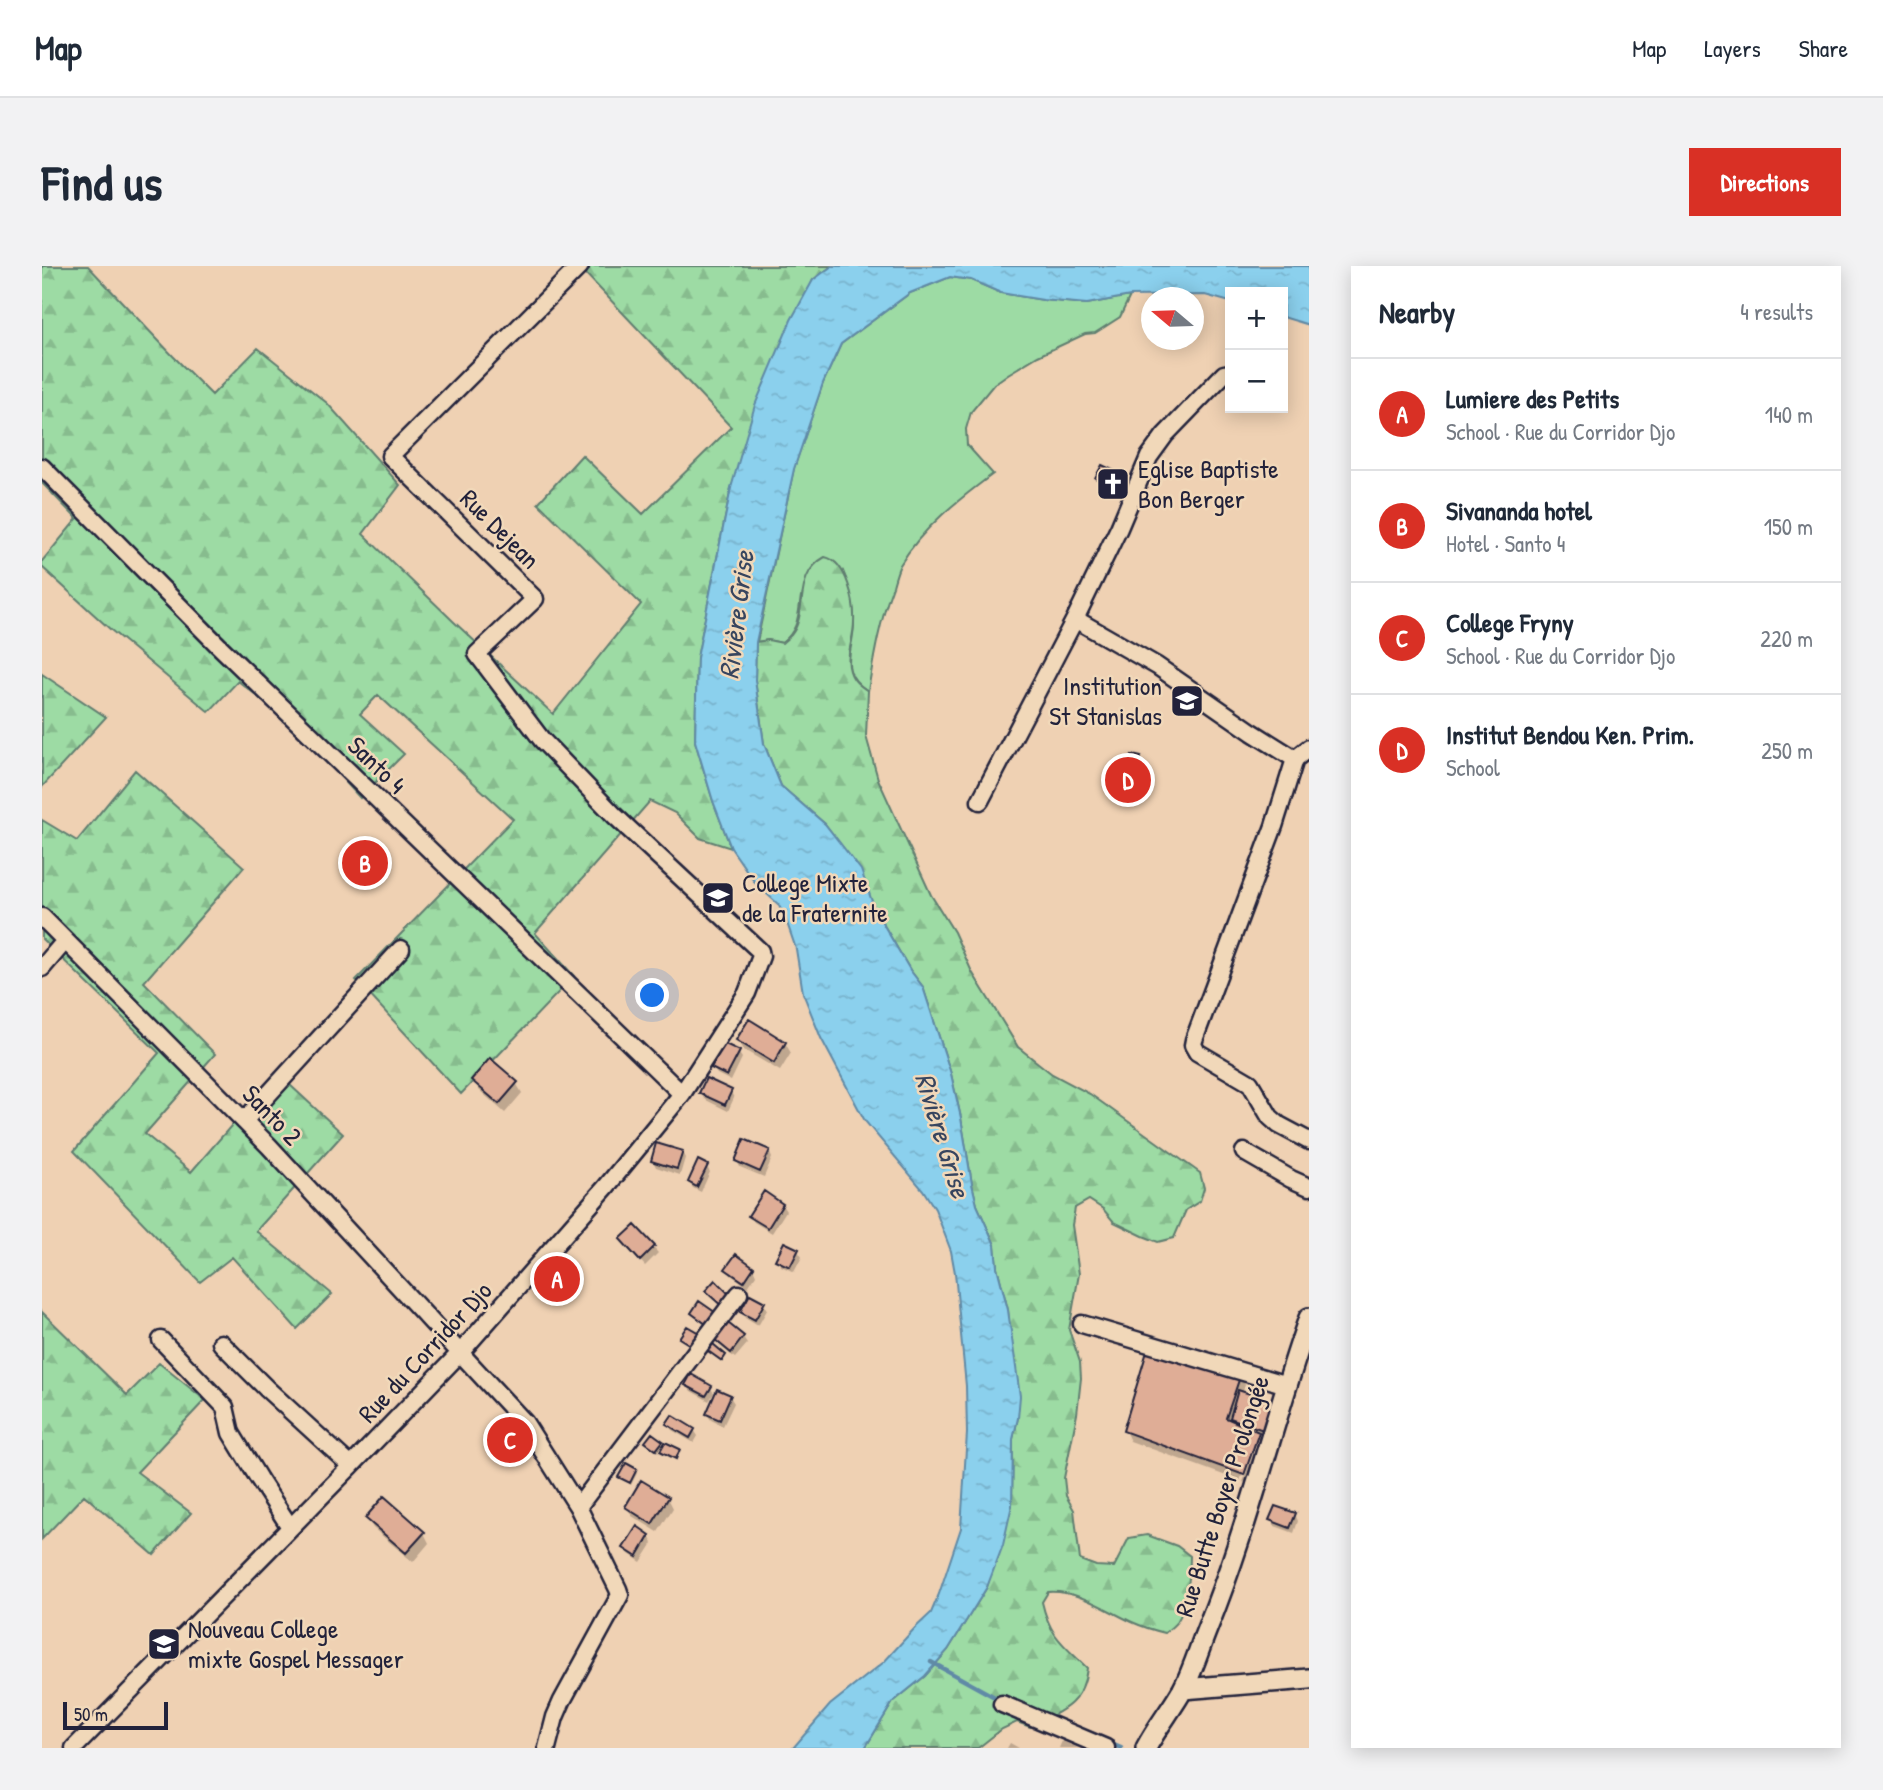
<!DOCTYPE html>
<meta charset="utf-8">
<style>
body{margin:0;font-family:"Patrick Hand",sans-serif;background:#f2f2f3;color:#1f2937}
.controls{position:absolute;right:21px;top:21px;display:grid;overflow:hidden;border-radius:0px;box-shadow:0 4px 18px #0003}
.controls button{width:63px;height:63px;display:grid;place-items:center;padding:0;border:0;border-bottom:2px solid #e0e1e3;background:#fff;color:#1f2937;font:35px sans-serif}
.compass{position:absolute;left:1099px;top:21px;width:63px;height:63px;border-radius:50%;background:#fff;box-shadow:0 4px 18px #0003;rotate:289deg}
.scale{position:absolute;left:21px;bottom:18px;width:105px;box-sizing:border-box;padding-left:7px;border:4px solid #22223b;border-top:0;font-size:19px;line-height:24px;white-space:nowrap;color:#22223b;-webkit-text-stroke:5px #f1d8b9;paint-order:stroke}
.you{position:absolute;left:611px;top:730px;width:24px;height:24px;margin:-18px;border:5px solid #fff;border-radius:50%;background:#1a73e8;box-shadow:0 0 0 10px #1a73e833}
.badge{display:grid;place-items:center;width:46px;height:46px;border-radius:50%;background:#d93025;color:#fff;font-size:23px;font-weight:700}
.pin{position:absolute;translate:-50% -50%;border:4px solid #fff;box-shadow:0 2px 7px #0006}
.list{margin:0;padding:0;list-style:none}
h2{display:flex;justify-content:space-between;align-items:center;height:91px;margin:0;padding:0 28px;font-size:30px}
h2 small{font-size:23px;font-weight:400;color:#747a83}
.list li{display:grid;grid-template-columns:46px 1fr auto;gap:21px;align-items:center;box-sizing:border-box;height:112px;padding:0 28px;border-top:2px solid #e0e1e3}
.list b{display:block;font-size:26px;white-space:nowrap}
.list p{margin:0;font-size:23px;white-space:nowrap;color:#747a83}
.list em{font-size:23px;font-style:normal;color:#747a83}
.map{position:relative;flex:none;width:1267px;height:1482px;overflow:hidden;border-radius:0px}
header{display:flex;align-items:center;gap:42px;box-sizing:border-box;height:98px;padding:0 35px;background:#fff;border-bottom:2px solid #e0e1e3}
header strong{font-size:33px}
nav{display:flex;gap:38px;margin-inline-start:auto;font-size:24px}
.intro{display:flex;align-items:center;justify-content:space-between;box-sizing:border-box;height:168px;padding:0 42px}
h1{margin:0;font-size:49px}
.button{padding:18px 32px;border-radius:0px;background:#d93025;color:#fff;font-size:24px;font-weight:700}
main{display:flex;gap:42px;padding:0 42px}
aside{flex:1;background:#fff;border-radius:0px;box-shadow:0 4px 18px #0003}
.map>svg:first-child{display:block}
.grass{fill:#9ddba4;stroke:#607e70;stroke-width:2}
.forest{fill:url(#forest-firs);stroke:#607e70;stroke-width:2}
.water{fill:url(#water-ripples);stroke:#618aa6;stroke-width:2}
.shadow{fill:#0003}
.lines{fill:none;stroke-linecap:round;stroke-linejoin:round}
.stream{stroke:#618aa6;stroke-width:4.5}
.building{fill:#dfad96;stroke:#22223b;stroke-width:2}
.minor-casing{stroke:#22223b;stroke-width:21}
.tertiary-casing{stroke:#22223b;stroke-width:24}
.minor{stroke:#f1d8b9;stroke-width:16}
.tertiary{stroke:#f1d8b9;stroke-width:19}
.labels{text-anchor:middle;stroke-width:5;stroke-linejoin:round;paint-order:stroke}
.poi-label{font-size:26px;fill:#22223b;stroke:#f1d8b9;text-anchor:start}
.street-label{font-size:26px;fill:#22223b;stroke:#f1d8b9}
.water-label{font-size:28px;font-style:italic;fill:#37455f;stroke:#f1d8b9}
</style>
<header>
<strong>Map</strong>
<nav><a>Map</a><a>Layers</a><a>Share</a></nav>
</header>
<div class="intro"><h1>Find us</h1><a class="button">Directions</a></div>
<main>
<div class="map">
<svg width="1267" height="1482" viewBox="0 0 1267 1482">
<defs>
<pattern id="forest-firs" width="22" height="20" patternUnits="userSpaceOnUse" patternTransform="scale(1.75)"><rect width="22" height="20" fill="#9ddba4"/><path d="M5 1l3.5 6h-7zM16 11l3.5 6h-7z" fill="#87bc8e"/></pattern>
<pattern id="water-ripples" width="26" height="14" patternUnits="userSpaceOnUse" patternTransform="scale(1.75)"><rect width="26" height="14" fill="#8bd0ed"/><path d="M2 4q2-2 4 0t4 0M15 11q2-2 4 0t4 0" fill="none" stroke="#78b2cc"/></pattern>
</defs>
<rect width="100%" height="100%" fill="#efd1b3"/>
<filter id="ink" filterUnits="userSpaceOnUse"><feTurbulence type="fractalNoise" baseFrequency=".0143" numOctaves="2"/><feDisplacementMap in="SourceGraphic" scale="14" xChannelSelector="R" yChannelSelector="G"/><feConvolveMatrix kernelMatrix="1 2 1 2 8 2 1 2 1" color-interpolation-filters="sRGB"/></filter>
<g filter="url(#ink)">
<!-- grass -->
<path class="grass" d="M908 11 929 14 959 27 1001 34 1045 38 1088 30 1078 51 1053 67 1043 68 996 90 966 108 952 118 929 146 924 163 925 179 951 208C916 234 881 261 858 299 855 305 853 313 851 320 838 354 832 389 826 425 793 404 813 385 812 354 812 338 807 321 801 305L759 330C756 350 757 363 740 377L726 374 715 376 752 202 781 117 799 78 868 27Z"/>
<!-- forest -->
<path class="forest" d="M0 0H46L131 90 170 129 216 82 285 137 358 219 321 268 411 355 511 448 599 338 496 237 540 189 601 248 689 161 542 6 548 0H790L771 14 689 222 655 392 653 475 671 535 689 582 658 572 633 547 608 535 493 667 532 710 419 828 314 714 471 553 336 429 318 448 362 488 318 532 251 458 196 415 167 446 69 364 0 301V295L35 253 0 217Z
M783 291C805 296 813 336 812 356 812 373 803 389 808 405 811 415 818 420 826 425L824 470 836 513 889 629 912 666 930 706 976 781 1010 808 1048 828 1158 907 1162 922 1158 935 1144 944 1132 972 1116 976 1101 970 1072 956 1061 943 1047 934 1033 942 1030 959 1037 1008 1027 1064 1038 1096 1039 1112 1035 1148 1022 1212 1024 1230 1032 1244 1038 1294 1054 1300 1072 1301 1087 1272 1105 1269 1135 1280 1148 1290C1148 1308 1146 1339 1136 1354 1133 1359 1127 1363 1123 1367 1111 1364 1101 1361 1090 1356 1064 1344 1036 1324 1006 1326L1000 1336C1008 1371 1021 1378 1045 1402 1041 1439 1018 1446 988 1461L975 1456 960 1463 936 1482H823L851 1436 883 1410 906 1384 945 1321 970 1239 971 1173 976 1152 966 1044 955 1001 953 979 935 939 930 918 919 852 909 808 881 721 868 704 833 644 818 604 783 558 739 520 722 478 713 414 714 376 726 374 740 377C743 374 746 372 749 369 767 348 750 309 783 291Z
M0 408 64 451 0 521Z
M93 504 202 601 102 716 173 788 103 868 149 906 235 807 301 868 214 965 290 1028 255 1063 190 991 158 1016 32 885 117 787 0 673V554L35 575Z
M0 1046 85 1129 117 1097 163 1134 95 1206 149 1247 112 1289 42 1229 0 1273Z"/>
<!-- water -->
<path class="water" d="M790 0H1267V59L1241 51V26H1188V36L1163 29 1088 30 1045 38 1001 34 959 27 929 14 908 11 868 27 799 78 781 117 752 203 714 376 713 414 722 478 739 520 783 558 819 604 833 644 868 704 881 721 909 808 919 852 930 918 935 939 953 979 955 1001 966 1044 978 1130 976 1152 971 1173 970 1239 961 1279 945 1321 906 1384 883 1410 851 1436 823 1482H751L788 1439 842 1396 872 1363 889 1347 897 1328 919 1262 925 1167 924 1120 913 1007 909 985 893 943 881 924 823 855 779 772 761 727 754 683 743 651 736 638 714 618 689 582 671 535 653 475 655 392 689 222 713 139 749 54 771 14Z"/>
<!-- shadow -->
<path class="shadow" d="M1061 202 1082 212 1086 218 1078 230 1059 218 1055 212Z
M1098 493 1104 502 1101 508 1103 512 1101 516 1103 520 1102 524 1098 523 1097 534 1084 530 1078 520Z
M696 774 743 777 749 787 738 805 702 784Z
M696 786 700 792 689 815 675 808 671 802Z
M432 815 474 817 480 827 463 847 437 824Z
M689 826 692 832 686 845 662 833 659 827Z
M727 885 730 892 722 911 698 901 695 895Z
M640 886 643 892 638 909 614 901 611 895Z
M664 900 668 906 659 926 651 922 647 916Z
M740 939 744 945 730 967 712 956 708 950Z
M593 961 616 987 603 1000 580 974Z
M756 985 760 991 752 1006 739 1000 735 994Z
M711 1002 714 1009 706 1021 689 1009 685 1003Z
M722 1038 725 1044 716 1060 703 1052 700 1046Z
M686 1059 701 1072 705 1078 693 1092 678 1080 674 1074Z
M1198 1109 1203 1119 1200 1128 1229 1137 1234 1147 1226 1173 1216 1169 1221 1178 1207 1218 1201 1216 1217 1172H1213L1198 1215 1088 1175 1083 1165Z
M645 1119 668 1121 672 1127 667 1135 649 1125Z
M688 1131 692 1137 681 1160 669 1154 665 1148Z
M626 1158 652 1164 656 1170 652 1177 630 1164Z
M605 1176H620L621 1179 615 1186Z
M594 1205 595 1207 589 1219 578 1211Z
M626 1232 631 1242 616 1266 590 1250 585 1241Z
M1253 1248 1256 1255 1252 1267 1233 1260 1229 1254Z
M325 1252 382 1267 387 1277 371 1296 331 1262Z
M595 1263 607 1271 611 1277 599 1296 587 1288 583 1282Z
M1020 1475 1036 1482H1017Z
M968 1477 977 1482H965Z"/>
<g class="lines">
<!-- stream -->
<path class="stream" d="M889 1396 958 1434
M1067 1477 1079 1482"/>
</g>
<!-- building -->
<path class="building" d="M1060 199 1083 210 1074 225 1053 212Z
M1090 489 1099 491 1095 500 1098 501 1095 508 1098 509 1097 515 1093 514 1092 526 1076 520Z
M707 753 744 776 732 797 694 774Z
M681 777 698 785 685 810 669 802Z
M448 792 476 816 457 838 429 814Z
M664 812 690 824 683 839 657 827Z
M702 873 728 884 718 906 693 895Z
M614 877 641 885 635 903 609 895Z
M656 894 666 899 655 921 646 916Z
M722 925 741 938 726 962 706 950Z
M593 959 613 980 598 995 578 973Z
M742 976 757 983 748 1001 733 994Z
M694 988 712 1001 702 1016 683 1003Z
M673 1014 690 1031 681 1041 663 1025Z
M708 1028 723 1036 713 1054 698 1046Z
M657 1035 677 1049 668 1061 649 1047Z
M686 1057 702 1070 689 1087 672 1073Z
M645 1060 657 1067 650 1080 637 1072Z
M671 1078 684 1089 680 1095 666 1085Z
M1106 1082 1199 1108 1184 1152 1217 1166 1202 1209 1081 1165Z
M649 1108 670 1120 664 1130 643 1119Z
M675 1123 689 1129 678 1154 664 1148Z
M1196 1124 1230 1135 1221 1164 1188 1152Z
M630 1149 653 1163 648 1172 624 1158Z
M610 1167 621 1175 614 1184 603 1176Z
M623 1176 638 1183 634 1193 618 1185Z
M584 1197 595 1203 588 1217 576 1211Z
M599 1214 627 1231 610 1258 583 1241Z
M342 1230 383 1266 364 1287 323 1252Z
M1233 1240 1254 1247 1248 1262 1227 1254Z
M595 1260 608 1269 595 1291 581 1282Z"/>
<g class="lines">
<defs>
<path id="minor" d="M0 201 176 379 640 828
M1033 353 1115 400 1210 466 1253 493
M1267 482 1253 493 1232 560 1152 774 1151 779 1155 786 1208 817 1228 851 1237 859 1267 875
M938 535 1033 353 1077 262 1107 191 1123 169 1182 108 1188 107
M0 651 227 880 483 1157 536 1241 576 1323 578 1329 520 1435 513 1451 505 1482
M0 702 23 675
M202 855 359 683
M1202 886 1249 913 1267 921
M1040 1058 1245 1119
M119 1074 183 1141 189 1167 217 1213 248 1261
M179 1077 225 1123 309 1200
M536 1241 697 1028
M960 1438 1064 1482
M32 1482 309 1200 418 1087 564 921 640 828 705 727 719 690 718 685 573 550 500 474 435 388 493 333 348 190 538 0"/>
<path id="tertiary" d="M1141 1423 1267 1413
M1104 1482C1115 1461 1130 1443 1141 1423 1151 1404 1157 1383 1165 1363 1206 1262 1231 1155 1267 1052"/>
</defs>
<!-- minor casing -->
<use href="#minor" class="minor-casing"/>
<!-- tertiary casing -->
<use href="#tertiary" class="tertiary-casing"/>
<!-- minor -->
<use href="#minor" class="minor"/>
<!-- tertiary -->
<use href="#tertiary" class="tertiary"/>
</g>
</g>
<!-- icons -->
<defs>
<symbol id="church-square" viewBox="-11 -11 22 22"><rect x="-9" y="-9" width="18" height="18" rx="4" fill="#22223b" stroke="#f1d8b9"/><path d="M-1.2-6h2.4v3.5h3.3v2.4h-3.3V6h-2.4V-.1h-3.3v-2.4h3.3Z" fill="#fff"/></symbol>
<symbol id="school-square" viewBox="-11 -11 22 22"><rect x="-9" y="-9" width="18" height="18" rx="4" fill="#22223b" stroke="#f1d8b9"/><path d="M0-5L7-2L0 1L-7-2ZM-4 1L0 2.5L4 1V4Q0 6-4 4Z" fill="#fff"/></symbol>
</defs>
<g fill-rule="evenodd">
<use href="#church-square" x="1052" y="199" width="38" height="38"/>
<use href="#school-square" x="1126" y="416" width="38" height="38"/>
<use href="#school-square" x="657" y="613" width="38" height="38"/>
<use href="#school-square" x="103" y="1359" width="38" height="38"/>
</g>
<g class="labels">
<!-- poi labels -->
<g class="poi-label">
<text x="1096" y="212">Eglise Baptiste<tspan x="1096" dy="30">Bon Berger</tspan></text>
<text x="1120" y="429" text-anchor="end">Institution<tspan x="1120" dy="30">St Stanislas</tspan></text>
<text x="700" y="626">College Mixte<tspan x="700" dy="30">de la Fraternite</tspan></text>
<text x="146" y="1372">Nouveau College<tspan x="146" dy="30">mixte Gospel Messager</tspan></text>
</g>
<!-- street labels -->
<g class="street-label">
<text transform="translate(458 263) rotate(45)" y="9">Rue Dejean</text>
<text transform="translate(335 499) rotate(44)" y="9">Santo 4</text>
<text transform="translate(230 849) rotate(46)" y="9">Santo 2</text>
<text transform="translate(383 1086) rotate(-47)" y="9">Rue du Corridor Djo</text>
<text transform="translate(1180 1230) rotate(-72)" y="9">Rue Butte Boyer Prolongée</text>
</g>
<!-- water labels -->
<g class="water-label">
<text transform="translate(694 349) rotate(-83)" y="10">Rivière Grise</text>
<text transform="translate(901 869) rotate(73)" y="10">Rivière Grise</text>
</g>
</g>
</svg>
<div class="controls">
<button>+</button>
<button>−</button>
</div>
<svg class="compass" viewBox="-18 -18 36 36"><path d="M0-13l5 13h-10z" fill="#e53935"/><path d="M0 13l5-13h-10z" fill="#747a83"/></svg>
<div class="scale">50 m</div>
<div class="you"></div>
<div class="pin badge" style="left:515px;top:1013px">A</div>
<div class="pin badge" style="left:323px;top:597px">B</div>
<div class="pin badge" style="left:468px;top:1174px">C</div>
<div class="pin badge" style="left:1086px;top:514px">D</div>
</div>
<aside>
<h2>Nearby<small>4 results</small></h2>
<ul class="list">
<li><span class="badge">A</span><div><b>Lumiere des Petits</b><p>School · Rue du Corridor Djo</p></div><em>140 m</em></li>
<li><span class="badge">B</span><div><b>Sivananda hotel</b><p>Hotel · Santo 4</p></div><em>150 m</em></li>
<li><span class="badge">C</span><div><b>College Fryny</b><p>School · Rue du Corridor Djo</p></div><em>220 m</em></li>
<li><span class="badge">D</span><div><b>Institut Bendou Ken. Prim.</b><p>School</p></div><em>250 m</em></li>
</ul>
</aside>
</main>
